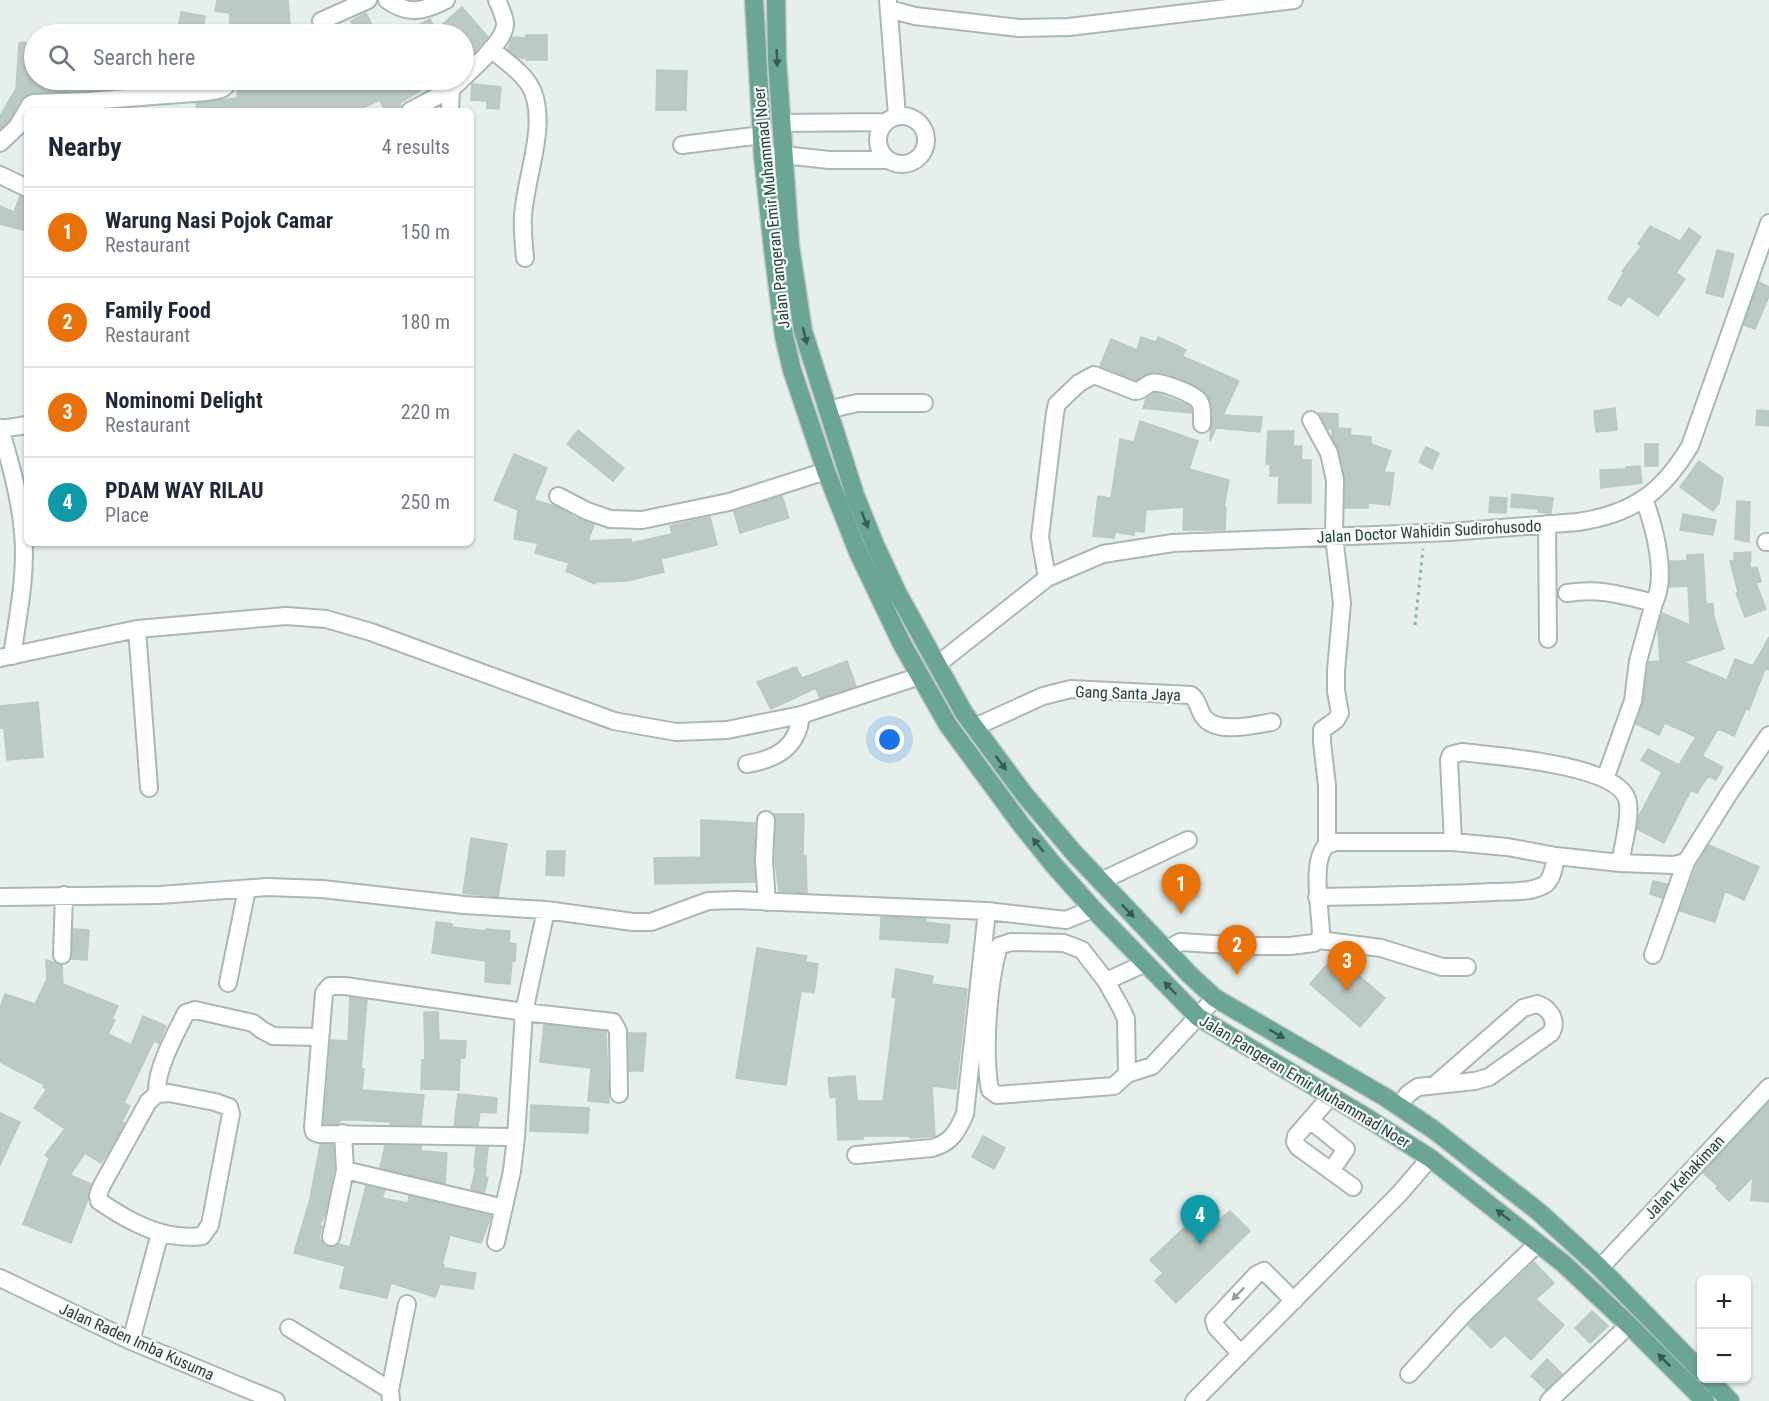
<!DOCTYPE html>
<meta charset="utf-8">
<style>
body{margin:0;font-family:"Roboto Condensed",sans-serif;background:#f6f6f7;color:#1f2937}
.controls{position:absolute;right:18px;bottom:18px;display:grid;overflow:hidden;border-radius:9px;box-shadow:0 2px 4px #0004}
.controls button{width:54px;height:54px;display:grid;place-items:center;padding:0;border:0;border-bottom:2px solid #e0e1e3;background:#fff;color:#1f2937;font:30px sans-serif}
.you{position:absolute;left:890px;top:740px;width:21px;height:21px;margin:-15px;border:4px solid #fff;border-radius:50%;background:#1a73e8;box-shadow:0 0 0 9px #1a73e833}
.badge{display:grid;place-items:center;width:39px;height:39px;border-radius:50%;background:#111827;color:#fff;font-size:20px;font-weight:700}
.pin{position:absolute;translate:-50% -50px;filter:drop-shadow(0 2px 3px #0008)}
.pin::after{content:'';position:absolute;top:32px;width:21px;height:18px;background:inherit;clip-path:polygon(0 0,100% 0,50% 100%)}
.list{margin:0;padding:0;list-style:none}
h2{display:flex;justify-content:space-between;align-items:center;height:78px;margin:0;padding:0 24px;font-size:26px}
h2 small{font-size:20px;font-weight:400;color:#747a83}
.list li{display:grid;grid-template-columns:39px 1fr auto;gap:18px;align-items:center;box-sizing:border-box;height:90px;padding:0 24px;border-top:2px solid #e0e1e3}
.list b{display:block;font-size:22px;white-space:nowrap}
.list p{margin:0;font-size:20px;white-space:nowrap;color:#747a83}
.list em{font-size:20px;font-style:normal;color:#747a83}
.icon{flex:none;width:33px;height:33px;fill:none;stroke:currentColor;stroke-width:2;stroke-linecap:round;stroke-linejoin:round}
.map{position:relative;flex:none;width:1769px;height:1401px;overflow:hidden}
.search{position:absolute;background:#fff;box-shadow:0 2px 4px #0004;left:24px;top:24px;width:450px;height:66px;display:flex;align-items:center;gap:15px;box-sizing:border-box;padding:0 21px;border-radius:33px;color:#747a83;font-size:22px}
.panel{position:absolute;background:#fff;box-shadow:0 2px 4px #0004;left:24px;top:108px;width:450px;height:438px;border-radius:9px}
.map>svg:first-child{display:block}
.building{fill:#bbcac4;stroke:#b8c9c2;stroke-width:1.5}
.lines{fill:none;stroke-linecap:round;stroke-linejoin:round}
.minor-casing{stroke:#a8b8b2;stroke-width:20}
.major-casing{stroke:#c2cac8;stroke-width:21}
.path{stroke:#86b3a5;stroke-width:3;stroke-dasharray:3 4.5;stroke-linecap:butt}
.minor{stroke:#fff;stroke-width:16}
.major{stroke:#6aa596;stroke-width:18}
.oneway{fill:#365b51}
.oneway2{fill:#92a09c}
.labels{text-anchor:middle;stroke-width:4.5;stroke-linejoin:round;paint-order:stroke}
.street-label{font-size:16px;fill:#24423a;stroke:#f7fbf9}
</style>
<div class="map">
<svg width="1769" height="1401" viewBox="0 0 1769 1401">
<rect width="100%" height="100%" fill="#e6efeb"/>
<!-- building -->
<path class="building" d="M217 0H288L290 24 281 25V34H229L230 13 215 11Z
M462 7 488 37 464 63V34H401L430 19 436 30Z
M181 12 205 16 203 33 178 29Z
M366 13 372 25 376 34H358L351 21Z
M526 35H547V60H526V58H519L508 49 512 37 526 38Z
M22 42 33 44 30 74H34L33 80H112L113 89 30 93 21 99 9 120 0 129V116L16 89 19 43Z
M657 70 687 71 686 110H656Z
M238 80H294V83L309 84 331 80H413L420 91 400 103V108L394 111H385L380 100 356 111H197L196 103 237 98Z
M472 84 501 87 499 109 487 108V101L471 100Z
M20 196 27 198V231L0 224V206L14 212Z
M1650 226 1680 241 1689 228 1701 237 1676 273 1685 279 1658 316 1628 296 1621 306 1608 299 1624 272 1622 271 1642 246 1638 244Z
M1717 250 1734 254 1723 297 1706 293Z
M1759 282 1769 287V296L1755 329 1744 325Z
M1141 337 1156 342 1158 337 1174 344 1186 350 1182 356 1239 381 1223 415 1262 417 1260 432 1216 428 1210 441 1212 407 1208 396 1201 389 1188 382 1164 373H1150L1136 380 1100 366 1111 339 1137 350Z
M1155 393 1185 404 1191 408V413L1143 408 1146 399Z
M1615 408 1617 430 1596 432 1594 411Z
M1757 410 1769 411V426L1756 425Z
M1319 413 1338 414V428L1351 429 1350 435 1371 437V444L1391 451 1384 472 1394 473 1390 505 1368 503V508H1345V480L1339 451 1332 437V429H1328Z
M1140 421 1198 441 1189 469 1229 480 1224 507H1226L1225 530H1183L1184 507 1146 510 1144 532 1134 531V535L1115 532 1114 538 1093 536 1098 496 1111 498 1120 439 1134 442Z
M578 430 624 468 613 481 567 444Z
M1268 431H1294L1293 446H1302L1301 460H1311V503H1278L1279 476H1270V464H1266Z
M1645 444H1658V466H1645Z
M1426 447 1439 453 1432 469 1419 462Z
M514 454 547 468 534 500 555 506 572 515V517L594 524 588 541 631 539V543L672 534 670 526 710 517 717 545 661 559 664 572 627 581 596 582 595 584 566 571 569 563 535 553 538 543 514 539 518 510 494 500Z
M1699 461 1723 478 1719 503 1713 511 1680 487Z
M1640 466 1642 483 1601 488 1600 470 1626 469V467Z
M1512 494 1553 498 1551 513 1538 512 1539 509 1511 507Z
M782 496 789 518 740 533 734 512Z
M1490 497 1507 498 1506 513 1489 512Z
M1737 501 1750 502 1749 542 1735 539Z
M1683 514 1716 520 1713 535 1680 530Z
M1751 552 1750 568 1757 567 1761 582 1756 583 1766 609 1745 617 1736 593 1738 592 1730 561H1734V553Z
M1703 554 1706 604H1713L1714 617 1724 649 1683 662 1727 680 1735 659 1753 666 1769 637V670L1765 669 1749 710 1746 709 1734 736 1718 729 1702 756 1723 767 1716 780 1708 776 1697 793 1691 790 1664 843 1637 829 1639 816 1662 772 1641 760 1648 749 1679 765 1696 737 1665 723 1659 735 1636 724 1643 703 1649 662 1660 661 1658 629 1662 613 1690 625 1688 586 1669 587 1670 561H1687V555Z
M847 661 856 686 820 698 816 688 771 709 757 682 796 667 802 678Z
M38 702 43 757 7 760 4 728H0V706Z
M774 814H804L803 856H806L807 893 779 891 775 861 776 821Z
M701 820 755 823 754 860 755 882 655 884 654 858 701 857Z
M471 838 507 844 498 897 463 893Z
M1709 845 1759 867 1744 900 1725 891 1715 922 1680 911 1696 867Z
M547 851H565L564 876 546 875Z
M1653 881 1667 884 1662 898 1650 894Z
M881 917 926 919V922L950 925 948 943 880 939Z
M436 922 452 924V927L486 931V929L510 931 509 943 516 944 515 961H512L510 984 485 982 486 961 432 953Z
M73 929 89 930 87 960 71 959Z
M757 948 807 956 805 962 818 964 814 993 801 991 786 1085 736 1078Z
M1335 955 1385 998 1360 1027 1310 984Z
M46 960 62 965 63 984 118 1006 112 1019 115 1020 108 1034 131 1045 143 1016 166 1026 159 1043 154 1041 124 1103 130 1106 122 1122 124 1123 110 1149 101 1163 85 1153 70 1175 91 1184 88 1199 71 1243 23 1224 49 1158 45 1155 65 1129 34 1108 47 1089 43 1087 45 1085 0 1062V1008L5 994 35 1004 47 979Z
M896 969 933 976 932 984 967 989 956 1089 932 1086 935 1136 910 1138 909 1136H863V1139L838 1140 836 1097 830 1098 828 1078 855 1076 857 1101H883L896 998 892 997Z
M350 997 367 1000 361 1069H364L362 1090 424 1095 421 1125H390L391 1122 358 1120H341L338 1124H324L331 1040 348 1041Z
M424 1012H438L439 1040 466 1041 465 1058H460L459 1090 421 1089 422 1060H425Z
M544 1025 606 1032 609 1103 588 1101 591 1068 540 1062Z
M629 1033H646L643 1071H629Z
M458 1094 497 1098 496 1113 480 1112 478 1126H454Z
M1769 1102V1202L1751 1200 1753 1177 1729 1201 1716 1188 1718 1186 1703 1173Z
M531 1105 589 1108 588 1133 530 1131Z
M0 1113 20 1122 0 1165Z
M983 1136 1005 1148 994 1169 972 1157Z
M320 1145H333L334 1169 325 1214 320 1225 322 1226 319 1238 324 1244 329 1247 339 1244 350 1247 366 1186 385 1190 382 1198 408 1203 409 1196 491 1216 481 1243 450 1235 442 1265H444V1268L476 1273 473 1289 440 1284 435 1297 391 1283 387 1298 340 1288 345 1266 294 1253 310 1199Z
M385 1146H421V1151L447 1153 445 1183 380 1168Z
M476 1147H488L485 1177 488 1178 484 1193 471 1189 476 1167H474Z
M1206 1207 1220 1219 1230 1211 1250 1231 1176 1303 1155 1281 1163 1273 1150 1260Z
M1534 1262 1554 1283 1536 1299 1564 1325 1531 1360 1505 1335 1491 1348 1468 1325Z
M1592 1311 1608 1326 1590 1343 1575 1328Z
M1547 1359 1562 1374 1546 1390 1531 1376Z"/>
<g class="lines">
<defs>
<path id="minor" d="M387 0C409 16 424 11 446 0
M888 0 897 116
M889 9 915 16 1019 28 1069 27 1294 0
M321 21 368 0
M491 49C505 61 526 74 533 92 547 128 525 179 523 216 522 230 524 245 525 258
M464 77C475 66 506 40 505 23 504 15 500 7 497 0
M410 111 451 89 461 80
M450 111 451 89
M878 140a24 24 0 1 1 48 0a24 24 0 1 1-48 0Z
M782 123 885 122
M0 143 17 127 30 105 34 103 88 101 207 92C217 90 226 91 228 80
M682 145 762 135
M763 156 784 155 829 160H887
M0 175 27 188
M827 410 857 403H924
M1311 420 1329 453 1335 480 1334 537 1342 603 1336 671V691L1340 713 1336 720 1322 730V742L1327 786V845
M0 428C10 462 20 497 23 532 27 573 18 615 12 656
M0 429 27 425
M558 496 587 511 610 519 642 520 729 502 826 471
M1547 524 1548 639
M1766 542H1769
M1047 578 1040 537 1055 413 1057 404 1079 383 1094 375 1135 391C1142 391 1145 385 1151 383 1159 380 1194 394 1199 401 1203 407 1202 417 1202 424
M1567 593C1602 588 1621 595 1654 603 1668 576 1654 526 1644 499
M137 629 149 788
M0 658 137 629 286 616 326 619 371 632 614 721 676 732 727 730 801 715 920 676
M938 664 1047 578 1103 554 1173 543 1450 532 1578 522C1632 514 1662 493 1690 446L1769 223
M975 727 1043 696 1071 689 1191 695C1198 700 1198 708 1203 716 1215 735 1254 725 1272 722
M747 764C777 759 798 747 801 715
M1605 779 1633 701 1638 661 1654 603
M766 820 764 861 767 902
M1453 842 1449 760 1451 755 1462 752C1494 756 1616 764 1627 799 1632 814 1623 846 1620 863
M1101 881 1188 840
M0 897 160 895 267 887 322 889 464 905 546 910 633 922H651L708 901 736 900 987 911 1066 920 1093 909
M1317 897C1376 896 1434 895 1493 892 1509 891 1530 893 1544 885 1553 880 1554 865 1556 856
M546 910 524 1012 516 1137 319 1134 314 1132 313 1127 324 993 330 986H345L524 1012 613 1022 618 1031 619 1094
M1319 940 1381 948 1442 967H1467
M1011 942 1064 943 1082 950 1106 981 1122 1010 1126 1019 1127 1074 1114 1086 997 1095 990 1090C983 1052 988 983 999 946Z
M1166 950 1180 942 1247 946H1290L1314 943 1319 940 1321 934C1321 915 1310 859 1327 845 1328 845 1335 842 1336 842H1453L1507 847 1556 856 1620 863 1674 865 1686 862 1730 792 1769 735
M62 955 64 895
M1653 955 1686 862
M1106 981 1146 963
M228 983 247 889
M1127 1074 1152 1066 1215 998
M169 1093 215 1102 229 1107 231 1114 210 1225 202 1236C164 1241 129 1222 99 1201L98 1196 101 1187 148 1102 157 1094Z
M157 1094C155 1071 175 1034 186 1013L195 1010 253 1023 262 1030 273 1036 320 1037
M1330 1097 1296 1136 1295 1142 1298 1147 1353 1187
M1399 1106 1408 1094 1418 1087 1475 1081 1489 1077 1551 1033C1558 1021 1550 1008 1537 1004L1523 1008 1437 1083
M1310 1120 1346 1149 1331 1171
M343 1133 345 1170 504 1208
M856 1155 932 1148C951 1143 957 1132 965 1114L987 911
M331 1237 345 1170
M496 1242 512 1171 516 1137
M1600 1268 1769 1087
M0 1278 131 1341 276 1401
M289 1328 390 1390 391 1401
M131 1341 160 1233
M1241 1354 1216 1327 1214 1320 1256 1275 1264 1271 1294 1301
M1409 1374 1464 1314 1538 1243
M390 1390 407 1304
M1194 1401 1400 1193 1430 1158
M1549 1401 1629 1325"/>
<path id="major" d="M754 0 763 156 773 249 784 336 792 370 826 471 858 552 902 644 948 725 1020 823 1052 863 1093 909 1198 1017 1369 1119 1430 1158 1564 1264 1629 1325 1705 1401
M776 0 777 59 790 246 803 331 855 495 875 545 898 594 964 713 1024 794 1074 853 1190 975 1215 998 1385 1097 1434 1130 1539 1212 1600 1268 1702 1372
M1708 1378 1730 1401"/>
</defs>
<!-- minor casing -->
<use href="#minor" class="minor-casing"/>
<!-- major casing -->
<use href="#major" class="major-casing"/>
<!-- path -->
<path class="path" d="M1415 625 1423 549"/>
<!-- minor -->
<use href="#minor" class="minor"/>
<!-- major -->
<use href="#major" class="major"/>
</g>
<!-- one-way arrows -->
<defs><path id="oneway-solid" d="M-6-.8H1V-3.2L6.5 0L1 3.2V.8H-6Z" transform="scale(1.5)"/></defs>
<g class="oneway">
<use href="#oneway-solid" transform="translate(777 58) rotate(87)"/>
<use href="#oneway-solid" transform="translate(805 336) rotate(76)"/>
<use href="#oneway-solid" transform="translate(865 520) rotate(68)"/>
<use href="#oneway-solid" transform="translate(1001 763) rotate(54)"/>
<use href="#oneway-solid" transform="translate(1038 845) rotate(-129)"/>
<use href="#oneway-solid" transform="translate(1128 911) rotate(46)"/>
<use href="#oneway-solid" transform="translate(1170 988) rotate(-134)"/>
<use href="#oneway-solid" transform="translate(1277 1034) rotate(30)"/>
<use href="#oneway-solid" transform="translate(1503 1215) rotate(-142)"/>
<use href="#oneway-solid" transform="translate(1664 1360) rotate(-135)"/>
</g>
<use class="oneway2" href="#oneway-solid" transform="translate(1238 1294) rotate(134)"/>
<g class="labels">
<!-- street labels -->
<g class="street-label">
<text transform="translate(771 208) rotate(-96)" y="6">Jalan Pangeran Emir Muhammad Noer</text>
<text transform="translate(1429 531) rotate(-3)" y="6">Jalan Doctor Wahidin Sudirohusodo</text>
<text transform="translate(1128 693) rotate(2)" y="6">Gang Santa Jaya</text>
<text transform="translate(1305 1081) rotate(31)" y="6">Jalan Pangeran Emir Muhammad Noer</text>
<text transform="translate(1684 1177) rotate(-47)" y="6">Jalan Kehakiman</text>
<text transform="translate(137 1341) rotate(24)" y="6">Jalan Raden Imba Kusuma</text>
</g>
</g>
</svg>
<div class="controls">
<button>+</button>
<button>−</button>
</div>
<div class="you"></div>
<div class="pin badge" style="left:1181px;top:914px;background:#e8710a">1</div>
<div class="pin badge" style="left:1237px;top:975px;background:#e8710a">2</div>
<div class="pin badge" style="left:1347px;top:991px;background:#e8710a">3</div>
<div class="pin badge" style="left:1200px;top:1245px;background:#0f9aa8">4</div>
<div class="search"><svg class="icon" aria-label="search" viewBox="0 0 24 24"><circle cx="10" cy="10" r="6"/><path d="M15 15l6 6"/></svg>Search here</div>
<section class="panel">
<h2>Nearby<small>4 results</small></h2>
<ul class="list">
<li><span class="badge" style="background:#e8710a">1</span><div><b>Warung Nasi Pojok Camar</b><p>Restaurant</p></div><em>150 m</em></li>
<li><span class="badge" style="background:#e8710a">2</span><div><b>Family Food</b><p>Restaurant</p></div><em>180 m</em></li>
<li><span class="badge" style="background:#e8710a">3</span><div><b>Nominomi Delight</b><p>Restaurant</p></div><em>220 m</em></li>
<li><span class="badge" style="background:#0f9aa8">4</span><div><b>PDAM WAY RILAU</b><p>Place</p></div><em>250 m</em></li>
</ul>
</section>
</div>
